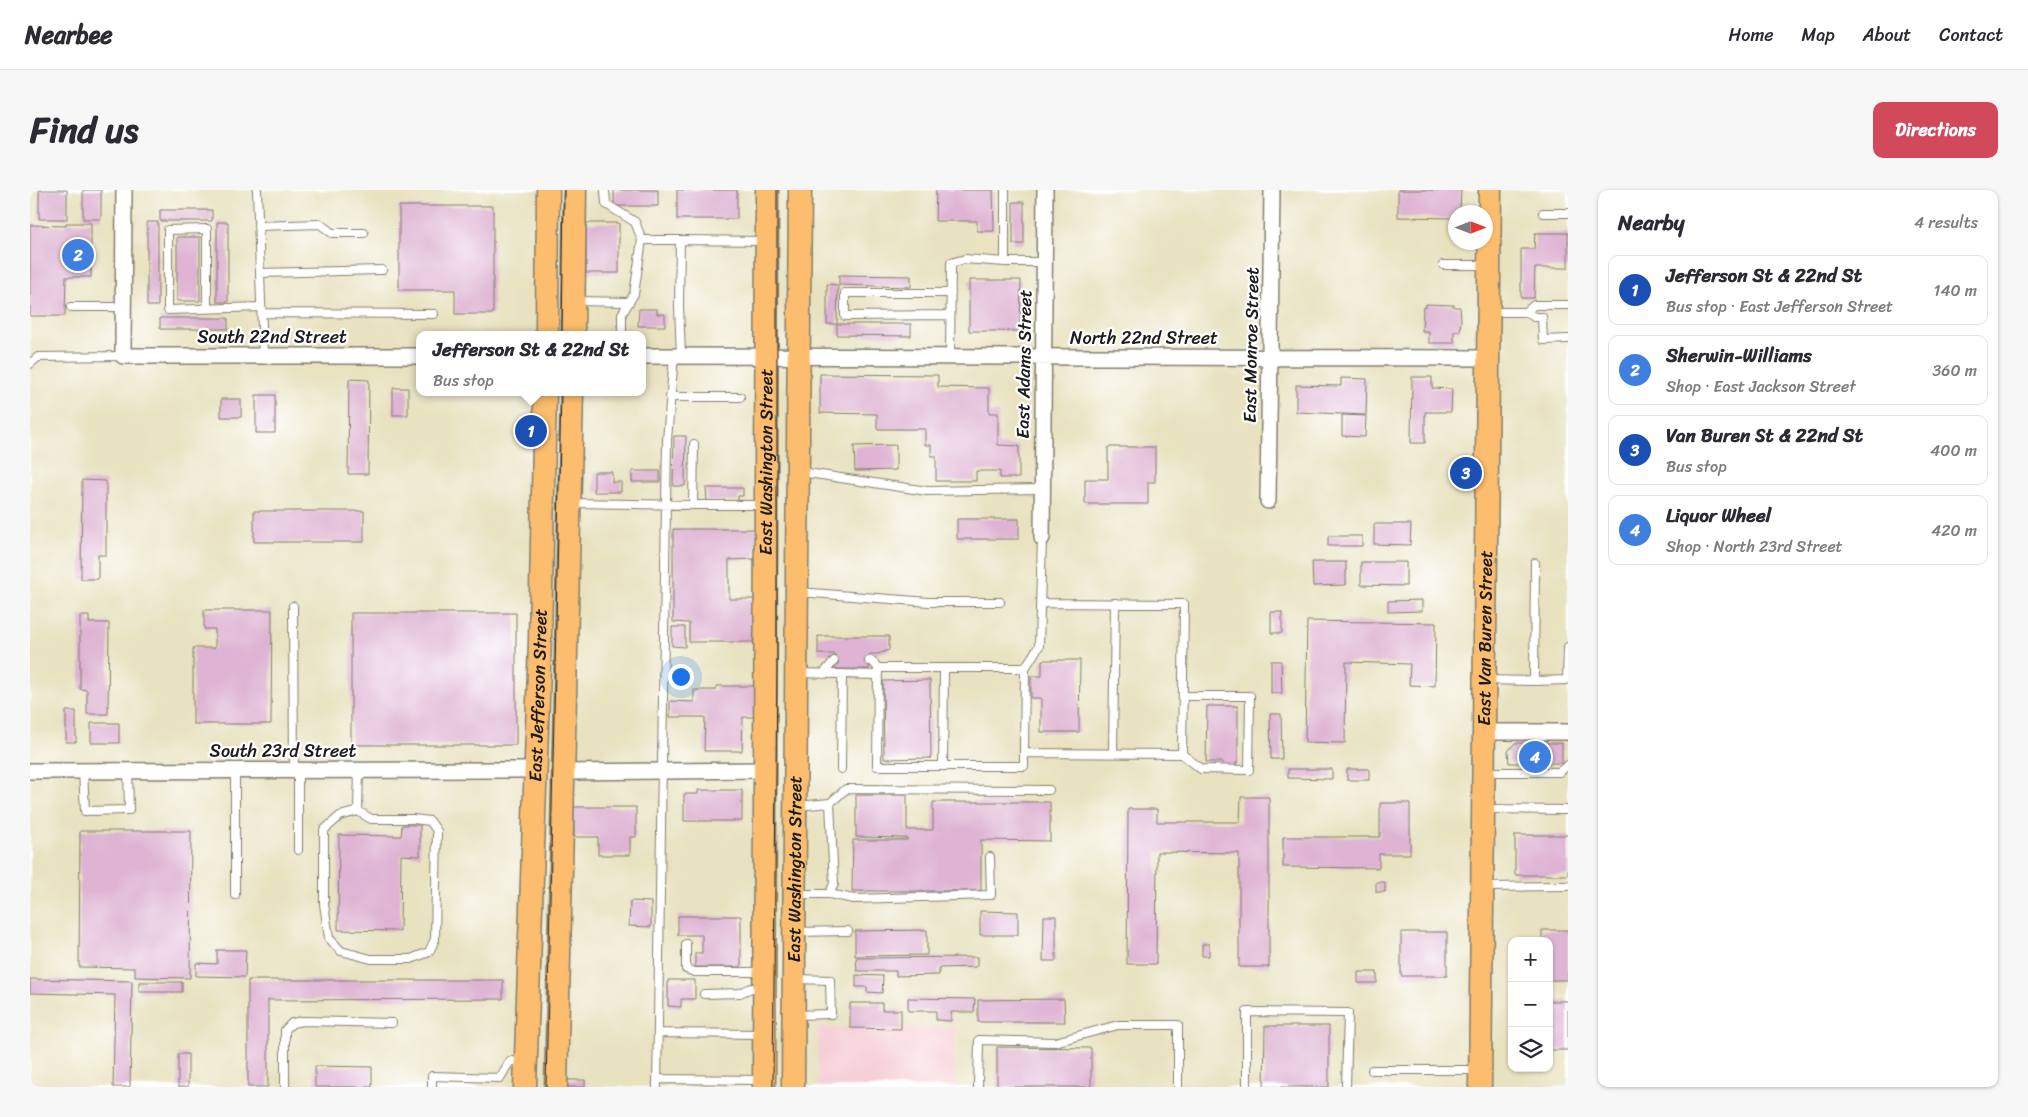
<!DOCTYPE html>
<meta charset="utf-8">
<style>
body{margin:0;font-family:Sriracha,sans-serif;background:#f7f7f7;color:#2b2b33}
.controls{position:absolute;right:15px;bottom:15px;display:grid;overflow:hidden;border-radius:10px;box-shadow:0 1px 4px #0004}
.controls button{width:45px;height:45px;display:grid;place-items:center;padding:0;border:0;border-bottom:1px solid #e1e1e2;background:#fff;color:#2b2b33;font:25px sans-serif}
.compass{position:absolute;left:1418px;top:15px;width:45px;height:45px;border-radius:50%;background:#fff;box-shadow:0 1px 4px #0004;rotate:90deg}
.you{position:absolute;left:650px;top:486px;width:18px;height:18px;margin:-12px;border:4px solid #fff;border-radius:50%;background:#1a73e8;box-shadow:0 0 0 8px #1a73e833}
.badge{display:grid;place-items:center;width:32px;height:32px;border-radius:50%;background:#d1495b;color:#fff;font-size:16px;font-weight:700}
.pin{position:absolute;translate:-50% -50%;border:2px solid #fff;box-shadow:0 1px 5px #0006}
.popup{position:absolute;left:386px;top:141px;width:230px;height:65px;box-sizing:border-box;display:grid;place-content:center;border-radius:10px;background:#fff;filter:drop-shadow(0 1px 4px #0005);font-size:16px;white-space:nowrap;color:#7c7c81}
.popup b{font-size:19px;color:#2b2b33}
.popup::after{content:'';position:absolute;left:50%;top:100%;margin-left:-10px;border:10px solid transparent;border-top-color:#fff}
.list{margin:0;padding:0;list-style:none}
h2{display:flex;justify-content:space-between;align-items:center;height:65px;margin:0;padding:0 20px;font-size:21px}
h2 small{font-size:16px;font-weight:400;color:#7c7c81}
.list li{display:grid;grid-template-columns:32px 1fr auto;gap:15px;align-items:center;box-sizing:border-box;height:70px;margin:0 10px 10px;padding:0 10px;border:1px solid #e1e1e2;border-radius:10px}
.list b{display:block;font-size:19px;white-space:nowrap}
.list p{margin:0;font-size:16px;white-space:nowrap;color:#7c7c81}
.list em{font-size:16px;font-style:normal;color:#7c7c81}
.icon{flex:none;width:28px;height:28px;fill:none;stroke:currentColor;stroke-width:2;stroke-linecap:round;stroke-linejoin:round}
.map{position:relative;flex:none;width:1538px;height:897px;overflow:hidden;border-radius:10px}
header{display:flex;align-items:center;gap:30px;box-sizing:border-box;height:70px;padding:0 25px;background:#fff;border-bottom:1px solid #e1e1e2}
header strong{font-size:24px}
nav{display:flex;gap:28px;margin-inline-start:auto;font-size:18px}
.intro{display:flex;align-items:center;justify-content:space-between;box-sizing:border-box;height:120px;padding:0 30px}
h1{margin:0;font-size:35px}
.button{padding:12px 22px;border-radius:10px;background:#d1495b;color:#fff;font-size:18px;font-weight:700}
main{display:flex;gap:30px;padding:0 30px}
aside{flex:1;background:#fff;border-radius:10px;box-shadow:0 1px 4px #0004}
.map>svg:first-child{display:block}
.built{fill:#f6cfd7}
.building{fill:#deb3d3}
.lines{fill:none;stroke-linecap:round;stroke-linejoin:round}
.lane-casing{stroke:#827f6e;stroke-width:10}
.street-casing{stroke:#827f6e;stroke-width:18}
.primary-casing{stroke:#827f6e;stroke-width:25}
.lane{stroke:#fff;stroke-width:8}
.street{stroke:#fff;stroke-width:15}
.primary{stroke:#fcbd6e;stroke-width:22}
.tram{stroke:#1c1c1c;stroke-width:1}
.labels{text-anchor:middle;stroke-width:4.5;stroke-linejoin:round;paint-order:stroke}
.street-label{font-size:18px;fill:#1c1c1c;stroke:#fff}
</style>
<header>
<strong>Nearbee</strong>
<nav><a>Home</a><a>Map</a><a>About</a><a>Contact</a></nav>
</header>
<div class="intro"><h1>Find us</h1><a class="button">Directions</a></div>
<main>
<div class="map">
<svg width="1538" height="897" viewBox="0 0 1538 897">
<rect width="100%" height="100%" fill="#fff"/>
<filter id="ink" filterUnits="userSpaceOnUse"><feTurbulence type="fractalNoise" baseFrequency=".02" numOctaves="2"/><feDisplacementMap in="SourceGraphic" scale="10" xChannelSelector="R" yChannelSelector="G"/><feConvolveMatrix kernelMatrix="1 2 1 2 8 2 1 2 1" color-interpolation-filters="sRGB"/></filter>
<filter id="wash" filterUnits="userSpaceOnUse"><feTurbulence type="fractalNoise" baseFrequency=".0096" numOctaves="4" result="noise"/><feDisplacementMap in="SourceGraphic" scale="20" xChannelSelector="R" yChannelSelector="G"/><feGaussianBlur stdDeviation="1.12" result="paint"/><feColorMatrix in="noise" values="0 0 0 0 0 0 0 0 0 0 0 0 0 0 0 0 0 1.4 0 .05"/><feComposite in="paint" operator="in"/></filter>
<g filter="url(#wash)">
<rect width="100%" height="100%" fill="#e8e2c0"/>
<!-- built -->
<path class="built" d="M925 837 924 897H788V838Z"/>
<g id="blocks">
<!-- building -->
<path class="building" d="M9 0H37V29H9Z
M53 0H71V29H53Z
M584 0H628V16H584Z
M647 0H707V29H647Z
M906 0H963L964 41H947V31H905Z
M1368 0H1431L1430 22H1426V28L1368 27Z
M983 12H994V54H983Z
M369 16H463V124H425V100H369Z
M130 20H182V31H130Z
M117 32H128V116H117Z
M187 32H198V112H187Z
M36 33H61V87H36L35 126H0V35L36 36Z
M556 33H589V83H556Z
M1505 43H1538V78H1505L1504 108H1491V59H1504Z
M147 47H170V111H147Z
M809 85 881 86V97L809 95Z
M939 90H991L990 141H939Z
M797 94 808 95 807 134H797Z
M1396 114 1424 115V117H1430L1431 129 1430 141H1424V153H1399V141H1392L1393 117H1396Z
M609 119H627V124H635V136H608Z
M130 128H198V139H130Z
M807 134H881V146L807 145Z
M790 184 908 185V197L959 198V223H968V255L989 256V288H970V281H946V291H906V266H901V255H895V239H847V224L790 223Z
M1382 187H1402V198L1422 199 1421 222H1395V253H1381Z
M1311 188 1337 189 1336 225 1266 222V195L1311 196Z
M319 189 339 190 338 284H318Z
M363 198H378V225H363Z
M226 205H245V243H226Z
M191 209H211V227H191Z
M1312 225 1336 226 1335 247 1312 246Z
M644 246H656L655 296H643Z
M866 255V280L825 281 824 256Z
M1078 257H1125V292H1118V314H1055V289H1078Z
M602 281H630V292H602Z
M564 282H582V292H591V302H564Z
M52 290 76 291V365H68V389H51Z
M676 298H713V306H708V311H677Z
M224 321H334V352H224Z
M927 329H989V349H927Z
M1344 334H1381L1380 355 1344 354Z
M643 339H727L725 369 699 370V409H725L723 452H659V433L643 432Z
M1298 346H1332V356H1298Z
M1282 372H1316V395L1283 396Z
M1331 372H1376V396L1331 395Z
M1392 410V421L1358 422V411Z
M174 420H242L241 534H163V458H185V439H174Z
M1241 422H1252V443H1241Z
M321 423H486V555H321Z
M50 426H59V433H79L78 524H57V500L50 499Z
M1277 431 1406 433 1405 496 1379 495 1380 474 1316 472 1315 553 1275 552Z
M642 437H655V457L642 456Z
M788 446H859V460L848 464H840L839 479H804V464H788Z
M1012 470H1050L1049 542H1011V508H1001V486H1012Z
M1241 471H1251L1252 503H1241Z
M900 490 901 568 854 569 853 491Z
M686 496H726V527H713L712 561H674L675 527H640V511L664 512V500H686Z
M1177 516H1208V572H1206V577H1193V572H1176Z
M36 521H46V552H36Z
M1240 524H1251L1252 569H1241Z
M61 533H89V553H61Z
M1485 553H1532V573H1479L1478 561Z
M1258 579H1302V589L1258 588Z
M1317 579H1339V590H1317Z
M668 600H712V631H654V604H668Z
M826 605H877V640H903V612H1020V651L951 650V701H822L823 650H877V648L826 647Z
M1211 607H1239V777H1209V663L1127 662 1126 774H1097L1098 619H1127V632H1210Z
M1350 613H1380V664H1349V678L1253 677V647H1350Z
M544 617H606V647H600V665H568V647H544Z
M372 635H390V666L371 665 370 741 308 740 309 645 371 646Z
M50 641H161L160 788 105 787V778L49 777Z
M1485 645H1538V685H1485Z
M1346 692H1355V702H1346Z
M600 711 621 712V737L599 736Z
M950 721 988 722V745H950Z
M648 726H711V777H665V763H672V745H648Z
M1014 726H1026V771H1013Z
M897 740V765L825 766V741Z
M1512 740H1538V790H1519V751H1512Z
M1371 742H1417V786H1371Z
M1172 754H1179V766H1172Z
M187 760H216L215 787 166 786V773L187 774Z
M947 767V777L909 778V785L866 786V781H827L826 768Z
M1328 782H1347V793H1328Z
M826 785 853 786 852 803 837 802V797H826Z
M0 789 102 791 100 897H83L85 805 0 803Z
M218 790H473V809L238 810V897H218Z
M638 790H665V809H651V817L638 816Z
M109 792H152V802H109Z
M878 808 945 809 944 822H921V831L906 830V821H878Z
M1034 809 1035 832H948V810Z
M1519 811H1538V860H1519Z
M820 813H852V820H871V839L820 838Z
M1235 836H1299V897H1234Z
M967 857 1061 858V897H967Z
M148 864H158V897H148Z
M285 876 342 877V897H285Z
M535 890H555V897H535Z"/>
</g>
</g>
<g filter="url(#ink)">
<use href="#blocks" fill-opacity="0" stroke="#827f6e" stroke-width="1"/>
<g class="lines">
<defs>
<path id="lane" d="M227 0 233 166
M575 0 576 14 605 32 612 50
M975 0V72H1014
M1513 23H1538
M228 36 290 34 302 43H334
M1413 75H1458
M230 83 352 80
M546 111 599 112
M41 117H93
M177 118V39L138 40V120L231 117
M1461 122H1496L1504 115H1538
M1496 122 1504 127H1512L1513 150 1538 149
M232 123 404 124
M920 125 815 126V103H921
M592 145V124L604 104 612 50H650
M651 166 649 116 650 50 735 51
M920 167 921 73 935 69 975 72
M0 174 8 167 93 166
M640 207H710
M664 254 663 315H734
M771 282 897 301 1012 299
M542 313 663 315
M769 402 899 412H970
M1011 413 1154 414 1152 564 994 563 995 478 1009 456 1012 348
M263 416 264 580
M839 471H842L848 478 847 576H994V563
M848 478H995
M768 483 848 485
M793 484 804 471
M1456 490 1504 491 1505 373
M1504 491 1537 490 1538 457
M1083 563 1085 413
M1152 564 1171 579 1219 580 1220 506H1153
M913 576 914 478
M811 579 812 484
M268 580V660
M53 581 55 621 99 620 98 580
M1455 582H1529L1538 575
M800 613 816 599 1019 600
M1454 619 1538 620
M328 621 310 626 294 640V714L299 748 311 761 341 769H381L399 762 405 749 407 641 400 631 383 629H341L328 621 329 580
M1454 697 1538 696
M767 704H799L804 694 800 613 768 616
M799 704 824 709 961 705 960 667
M205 705V580
M765 742 818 741
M656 754V779L665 782H733
M674 804 710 803 721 798H733
M766 825 801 824 800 790 766 789
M628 843 732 844
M1342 880H1448
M627 889 732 890
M255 897V840L262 833 273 831 362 833
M402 897V886L470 888 480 871 494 872
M627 897 637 250 644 166
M948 897 949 850 1025 852 1088 835H1148V897
M1217 897V822L1318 823 1316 897"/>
<path id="street" d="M94 0 93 166H390
M612 166 1458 168
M1238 311 1242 0
M1012 348 1015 0
M1453 542H1538
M0 581 506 580
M534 582 735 580"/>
<g id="primary">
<path d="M517 145 518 0"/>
<path d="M543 145 545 0"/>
<path id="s1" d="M495 897 510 450 515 202"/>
<path d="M526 897 542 202"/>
<path id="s2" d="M734 897 737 0"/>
<path id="s3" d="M763 897 770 0"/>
<path id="s4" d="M1450 897 1460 0"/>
</g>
</defs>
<!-- lane casing -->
<use href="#lane" class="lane-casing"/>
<!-- street casing -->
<use href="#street" class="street-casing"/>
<!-- primary casing -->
<use href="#primary" class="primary-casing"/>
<!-- lane -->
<use href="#lane" class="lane"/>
<!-- street -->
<use href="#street" class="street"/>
<!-- primary -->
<use href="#primary" class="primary"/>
<!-- tram -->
<path class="tram" d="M532 145 534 0
M516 897 531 202
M743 897 747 479V0"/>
</g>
</g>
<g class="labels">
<!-- street labels -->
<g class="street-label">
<text x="242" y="153">South 22nd Street</text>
<text x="1114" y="154">North 22nd Street</text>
<text transform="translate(1221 155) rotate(-89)" y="6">East Monroe Street</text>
<text transform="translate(994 174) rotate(-89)" y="6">East Adams Street</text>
<text dy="6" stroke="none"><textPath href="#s2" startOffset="625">East Washington Street</textPath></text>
<text dy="6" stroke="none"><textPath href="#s4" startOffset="449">East Van Buren Street</textPath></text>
<text dy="6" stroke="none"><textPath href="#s1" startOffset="392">East Jefferson Street</textPath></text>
<text x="253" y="567">South 23rd Street</text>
<text dy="6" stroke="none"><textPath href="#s3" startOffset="218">East Washington Street</textPath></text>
</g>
</g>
</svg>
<div class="controls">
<button>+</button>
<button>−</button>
<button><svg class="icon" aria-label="layers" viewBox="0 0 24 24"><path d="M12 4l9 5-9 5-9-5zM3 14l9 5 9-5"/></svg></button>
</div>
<svg class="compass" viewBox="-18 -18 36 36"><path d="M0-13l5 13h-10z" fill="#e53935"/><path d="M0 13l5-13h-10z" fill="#7c7c81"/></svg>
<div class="you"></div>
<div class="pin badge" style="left:501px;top:241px;background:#1a4fb4">1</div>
<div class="popup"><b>Jefferson St &amp; 22nd St</b>Bus stop</div>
<div class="pin badge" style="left:48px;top:65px;background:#3f7fe0">2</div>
<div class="pin badge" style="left:1436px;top:283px;background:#1a4fb4">3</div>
<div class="pin badge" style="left:1505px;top:567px;background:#3f7fe0">4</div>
</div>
<aside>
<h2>Nearby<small>4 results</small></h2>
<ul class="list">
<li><span class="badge" style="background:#1a4fb4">1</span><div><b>Jefferson St &amp; 22nd St</b><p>Bus stop · East Jefferson Street</p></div><em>140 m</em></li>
<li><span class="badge" style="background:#3f7fe0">2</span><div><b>Sherwin-Williams</b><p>Shop · East Jackson Street</p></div><em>360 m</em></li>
<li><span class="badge" style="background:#1a4fb4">3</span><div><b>Van Buren St &amp; 22nd St</b><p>Bus stop</p></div><em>400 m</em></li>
<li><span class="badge" style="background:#3f7fe0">4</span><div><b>Liquor Wheel</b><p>Shop · North 23rd Street</p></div><em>420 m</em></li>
</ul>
</aside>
</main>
